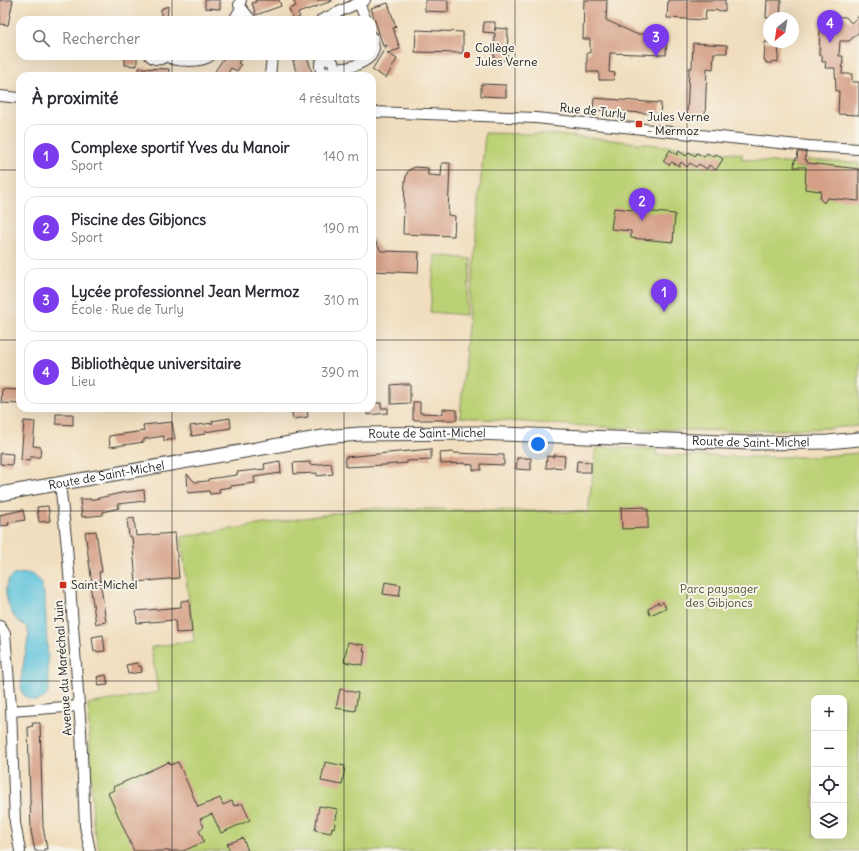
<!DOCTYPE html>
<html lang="fr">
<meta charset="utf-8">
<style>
body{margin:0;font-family:Delius,sans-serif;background:#f7f7f7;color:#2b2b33}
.controls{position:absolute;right:12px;bottom:12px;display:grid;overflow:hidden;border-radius:8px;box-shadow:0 4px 16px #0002}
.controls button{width:36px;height:36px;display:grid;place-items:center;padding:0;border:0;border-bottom:1px solid #e1e1e2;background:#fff;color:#2b2b33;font:20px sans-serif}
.compass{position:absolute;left:763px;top:12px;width:36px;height:36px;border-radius:50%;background:#fff;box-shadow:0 4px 16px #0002;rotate:210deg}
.you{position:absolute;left:538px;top:444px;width:14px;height:14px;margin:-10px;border:3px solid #fff;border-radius:50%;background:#1a73e8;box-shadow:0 0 0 6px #1a73e833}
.badge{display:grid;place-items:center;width:26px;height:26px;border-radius:50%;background:#7c3aed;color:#fff;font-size:13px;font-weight:700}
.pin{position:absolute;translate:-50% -33px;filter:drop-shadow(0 1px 2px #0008)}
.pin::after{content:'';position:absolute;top:21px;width:14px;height:12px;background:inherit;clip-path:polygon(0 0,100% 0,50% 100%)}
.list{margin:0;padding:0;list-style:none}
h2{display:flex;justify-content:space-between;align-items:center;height:52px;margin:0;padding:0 16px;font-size:17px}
h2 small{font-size:13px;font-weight:400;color:#7c7c81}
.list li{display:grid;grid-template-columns:26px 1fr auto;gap:12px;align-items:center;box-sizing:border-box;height:64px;margin:0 8px 8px;padding:0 8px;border:1px solid #e1e1e2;border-radius:12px}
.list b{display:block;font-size:15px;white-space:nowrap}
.list p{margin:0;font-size:13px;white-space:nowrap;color:#7c7c81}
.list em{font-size:13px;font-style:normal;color:#7c7c81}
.icon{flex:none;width:22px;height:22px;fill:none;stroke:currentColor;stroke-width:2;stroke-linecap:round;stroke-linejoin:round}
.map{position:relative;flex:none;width:859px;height:851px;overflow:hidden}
.search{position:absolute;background:#fff;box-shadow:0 4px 16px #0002;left:16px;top:16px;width:360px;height:44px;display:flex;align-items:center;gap:10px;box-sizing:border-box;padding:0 14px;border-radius:12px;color:#7c7c81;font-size:15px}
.panel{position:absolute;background:#fff;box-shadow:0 4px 16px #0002;left:16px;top:72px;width:360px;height:340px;border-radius:12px}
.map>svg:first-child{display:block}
.green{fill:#bbd175;stroke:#6c7648;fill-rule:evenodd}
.water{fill:#5dc3db;stroke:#3c707c}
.building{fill:#d5a087}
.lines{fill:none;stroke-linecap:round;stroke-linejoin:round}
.minor-casing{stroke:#3c3934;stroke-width:12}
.tertiary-casing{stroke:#3c3934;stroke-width:15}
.minor{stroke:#fff;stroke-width:10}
.tertiary{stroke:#fff;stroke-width:13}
.grid{fill:none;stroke:#1c1c1c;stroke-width:1;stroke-opacity:0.55}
.poi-dot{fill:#c8321e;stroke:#f7f3e8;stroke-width:1.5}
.labels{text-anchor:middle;stroke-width:4;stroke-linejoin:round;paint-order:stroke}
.poi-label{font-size:12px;fill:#1c1c1c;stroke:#f7f3e8;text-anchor:start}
.street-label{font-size:12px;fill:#1c1c1c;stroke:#f7f3e8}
.park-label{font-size:12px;fill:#4c5237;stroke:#f7f3e8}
</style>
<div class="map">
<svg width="859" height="851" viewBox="0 0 859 851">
<rect width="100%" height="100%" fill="#f7f3e8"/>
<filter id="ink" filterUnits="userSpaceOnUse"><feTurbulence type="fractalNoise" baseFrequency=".025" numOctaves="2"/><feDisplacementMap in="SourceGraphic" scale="8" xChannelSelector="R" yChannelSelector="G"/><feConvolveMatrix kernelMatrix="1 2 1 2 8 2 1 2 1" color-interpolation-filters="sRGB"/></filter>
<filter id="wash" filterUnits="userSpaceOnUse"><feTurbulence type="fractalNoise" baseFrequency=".012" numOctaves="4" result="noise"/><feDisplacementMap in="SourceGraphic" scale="16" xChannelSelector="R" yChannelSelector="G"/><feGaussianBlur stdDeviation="0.9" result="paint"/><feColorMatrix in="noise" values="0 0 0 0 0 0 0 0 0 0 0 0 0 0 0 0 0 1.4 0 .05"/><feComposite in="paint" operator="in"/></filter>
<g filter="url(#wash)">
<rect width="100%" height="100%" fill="#f1debe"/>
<!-- green -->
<path class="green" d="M485 133 540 134 573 136 742 154V159L795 164V167L806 168 807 160 859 163V426C726 436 592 428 460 417Z
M435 255 471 259 466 315 430 312Z
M596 447 656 449 657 455 750 457H813L859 453V851H99L93 823 88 704 158 692 151 647 194 641 181 537 368 508 588 512ZM814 698H844V836H814Z"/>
<!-- water -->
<path class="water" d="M28 573 35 576 40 581 45 597 49 688 47 695 44 698 35 701 27 698 23 694 21 690 22 671 29 634 26 626C22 624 19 622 16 619 8 610 0 584 12 576 16 573 23 574 28 573Z"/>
<g id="blocks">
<!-- building -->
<path class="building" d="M0 0H13L8 25 0 24Z
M205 0H220V9L205 8Z
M255 0H279L281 6 256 15 252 3 256 2Z
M293 0H332V1L298 13 300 17 293 20 289 9 296 6Z
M425 0H448V12L425 11Z
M584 0H607L606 20 636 34H667L666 55 610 53 609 72 615 73 614 80H599V72H587V53H590V39H583Z
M668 0H725V11L706 10 705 20 667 18Z
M767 0H781L780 18H766Z
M388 3 396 27 393 28 400 49 387 53 397 59 386 78 372 70 387 45 383 46 371 8Z
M168 6 167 20H161V9Z
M822 16 846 17 851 23 859 16V32L849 41H840L839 56H843L842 74H852V82H859V115L838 114 839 91H836L835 68H825L826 62H822V55H819L820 28H821Z
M484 22H495V31V28L508 29 507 60H494L495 33 483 32Z
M416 30 463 32V53L415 52Z
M765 42H779L778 62 772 61V63H766V61L764 60Z
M693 43 727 45V53H714L713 69 707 68 705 117 687 116 689 68H692Z
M125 56H137V66L125 65Z
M225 56H243L238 63 241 65 237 71 231 68 226 76H212Z
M298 56H307L313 76H297L293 60 299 58Z
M139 68 169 69V76H139Z
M481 84 506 85V97L481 96Z
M594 98 661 103 660 114 593 110Z
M670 150 677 155 679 151 686 156 689 152 695 156 697 153 704 157 707 153 713 157 716 154 723 159 716 170 709 165 707 169 699 164 696 167 690 163 687 167 681 162 679 166 672 162 669 165 663 161Z
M798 152H806L805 160H807V163L859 169V201L827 198 824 203 820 199 821 191 805 189 806 167H794L795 159H797Z
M442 163H450L448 215 455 216 454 236 403 234 405 181 407 173 409 170 415 167 428 168V175L441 176Z
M614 208 675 214 673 242 631 238V231L611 229Z
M372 236 381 251 419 252 418 273 372 271Z
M402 384H410V403L391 404V385Z
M2 389 20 390V404L1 403Z
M413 402H420V413L443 414V409L457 410V420H413Z
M372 403H381V408H388V413L367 415V408H372Z
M307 408 308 417 293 419 291 409Z
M56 414H73V425L56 424Z
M230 418 231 428 205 432V434L192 436 190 426 213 423 212 421Z
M24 421 35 422 33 446 41 447 40 457H30V461L21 460Z
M172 422 175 439 164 441V436L144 439V442L110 447 109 436 144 431 143 425Z
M431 449V460L407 461V463L384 465 346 467 345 457Z
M454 452V453L504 455V465L481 464V470H473V465L465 464V463L441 464 440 453Z
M0 453 13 454 12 465 0 464Z
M554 455 565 456 564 468 553 467V468H546L547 456 554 457Z
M517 458H531V470L516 469Z
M280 461 281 473 254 477 255 483 230 486 231 487 219 489 220 493 210 494 209 491 188 493 187 474 195 482 208 481V479L237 475V472L265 469 264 464Z
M577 461 591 462V472H576Z
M310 462V465L331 463 333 474 317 476V473L294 474 293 463Z
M144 490 145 501 118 504 119 508 103 512V515L82 517 80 499H90V500L121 493Z
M48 506 50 521 39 522 37 507Z
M645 507V509H648V528L622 529 621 508Z
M23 510 25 520 8 523 9 525 0 526V515Z
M134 518 136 536 175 533 179 578 136 582 132 537H129L127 519Z
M96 531 102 572H99L106 622 96 624 90 584H92L85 532Z
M385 582 401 585 399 596 383 594Z
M189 600 192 632 176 633 175 620 137 623 136 611 181 607V601Z
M658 602 659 604 663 602 666 608 650 615 648 609Z
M103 635 105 651 94 652 92 637Z
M348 642 364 645 363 651H365L363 665 344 662Z
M137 663 138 666H141L142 672 128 674 126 665Z
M106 675 108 685 99 686 97 677Z
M340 689 358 693 355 711 336 708Z
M32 723H40L43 827 47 849H44V851H35L31 831 28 727 33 726Z
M169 762 170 765 178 762 198 807 220 798 223 805 232 801 234 806 242 803 250 820 221 833 212 814 200 819 204 827 199 830 204 842 183 851H134L108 793 114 790 113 787Z
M325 762 345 766 342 785 321 781Z
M319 806 338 809 334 828 332 827 331 833 315 830Z
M243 838 248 851H230L227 844Z"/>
</g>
</g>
<g filter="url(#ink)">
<use href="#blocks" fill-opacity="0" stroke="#3c3934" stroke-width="1"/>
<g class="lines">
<defs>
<path id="minor" d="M241 0 239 5 251 20
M359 3 366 20
M234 20 241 8
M321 20 365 0
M372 37 374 48 372 54
M150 56C155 60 161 61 165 56
M166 56C174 62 202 63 210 56
M320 66a7 7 0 1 1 14 0a7 7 0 1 1-14 0Z
M334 67C344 71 363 64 371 56
M270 76 272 56
M0 96 20 98
M372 112 536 118 808 146 859 149
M60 483 67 547 81 731 85 826 90 851
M0 626 5 634 11 706 15 823 20 851
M11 711 79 706"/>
<g id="tertiary">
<path id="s1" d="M0 494 268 447 323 437 360 434 476 433 751 443 828 442 859 439"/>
</g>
</defs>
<!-- minor casing -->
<use href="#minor" class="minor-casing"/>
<!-- tertiary casing -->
<use href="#tertiary" class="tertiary-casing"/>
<!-- minor -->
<use href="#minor" class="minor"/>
<!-- tertiary -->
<use href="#tertiary" class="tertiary"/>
</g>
</g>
<!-- grid -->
<path class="grid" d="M172 0V20M344 0V20M515 0V851M687 0V851M172 56V76M344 56V76M0 170H20M372 170H859M0 340H20M372 340H859M172 408V851M344 408V851M0 511H859M0 681H859"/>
<!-- markers -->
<g class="poi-dot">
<circle cx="467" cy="55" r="4"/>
<rect x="635" y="120" width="8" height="8" rx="2"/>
<rect x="59" y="581" width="8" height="8" rx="2"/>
</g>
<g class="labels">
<!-- poi labels -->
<g class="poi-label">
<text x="475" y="52">Collège<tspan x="475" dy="14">Jules Verne</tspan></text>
<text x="647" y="121">Jules Verne<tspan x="647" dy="14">- Mermoz</tspan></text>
<text x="71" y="589">Saint-Michel</text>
</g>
<!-- street labels -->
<g class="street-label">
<text transform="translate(593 111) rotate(6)" y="4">Rue de Turly</text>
<text dy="4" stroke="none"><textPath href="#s1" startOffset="432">Route de Saint-Michel</textPath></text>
<text dy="4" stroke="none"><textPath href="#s1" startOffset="756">Route de Saint-Michel</textPath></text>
<text dy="4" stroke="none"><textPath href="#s1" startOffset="108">Route de Saint-Michel</textPath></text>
<text transform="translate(63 668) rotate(-94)" y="4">Avenue du Maréchal Juin</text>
</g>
<!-- park labels -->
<g class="park-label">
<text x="719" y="593">Parc paysager<tspan x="719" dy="14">des Gibjoncs</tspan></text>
</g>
</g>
</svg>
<div class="controls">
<button>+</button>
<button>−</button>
<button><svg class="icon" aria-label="locate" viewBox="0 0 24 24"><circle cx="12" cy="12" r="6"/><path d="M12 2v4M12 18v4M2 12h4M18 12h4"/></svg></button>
<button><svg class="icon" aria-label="layers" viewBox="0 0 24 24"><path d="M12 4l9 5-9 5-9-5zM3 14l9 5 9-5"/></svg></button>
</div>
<svg class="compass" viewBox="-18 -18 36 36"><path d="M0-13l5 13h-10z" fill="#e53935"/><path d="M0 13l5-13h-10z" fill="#7c7c81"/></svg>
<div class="you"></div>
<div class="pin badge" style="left:664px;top:312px">1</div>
<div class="pin badge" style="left:642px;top:221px">2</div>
<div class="pin badge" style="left:656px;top:57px">3</div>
<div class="pin badge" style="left:830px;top:43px">4</div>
<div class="search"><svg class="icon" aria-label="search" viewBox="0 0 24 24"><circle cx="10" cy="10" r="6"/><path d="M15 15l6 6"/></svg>Rechercher</div>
<section class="panel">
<h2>À proximité<small>4 résultats</small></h2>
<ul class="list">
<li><span class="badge">1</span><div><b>Complexe sportif Yves du Manoir</b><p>Sport</p></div><em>140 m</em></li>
<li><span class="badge">2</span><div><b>Piscine des Gibjoncs</b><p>Sport</p></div><em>190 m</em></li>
<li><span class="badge">3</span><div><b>Lycée professionnel Jean Mermoz</b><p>École · Rue de Turly</p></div><em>310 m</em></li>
<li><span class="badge">4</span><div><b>Bibliothèque universitaire</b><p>Lieu</p></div><em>390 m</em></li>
</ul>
</section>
</div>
